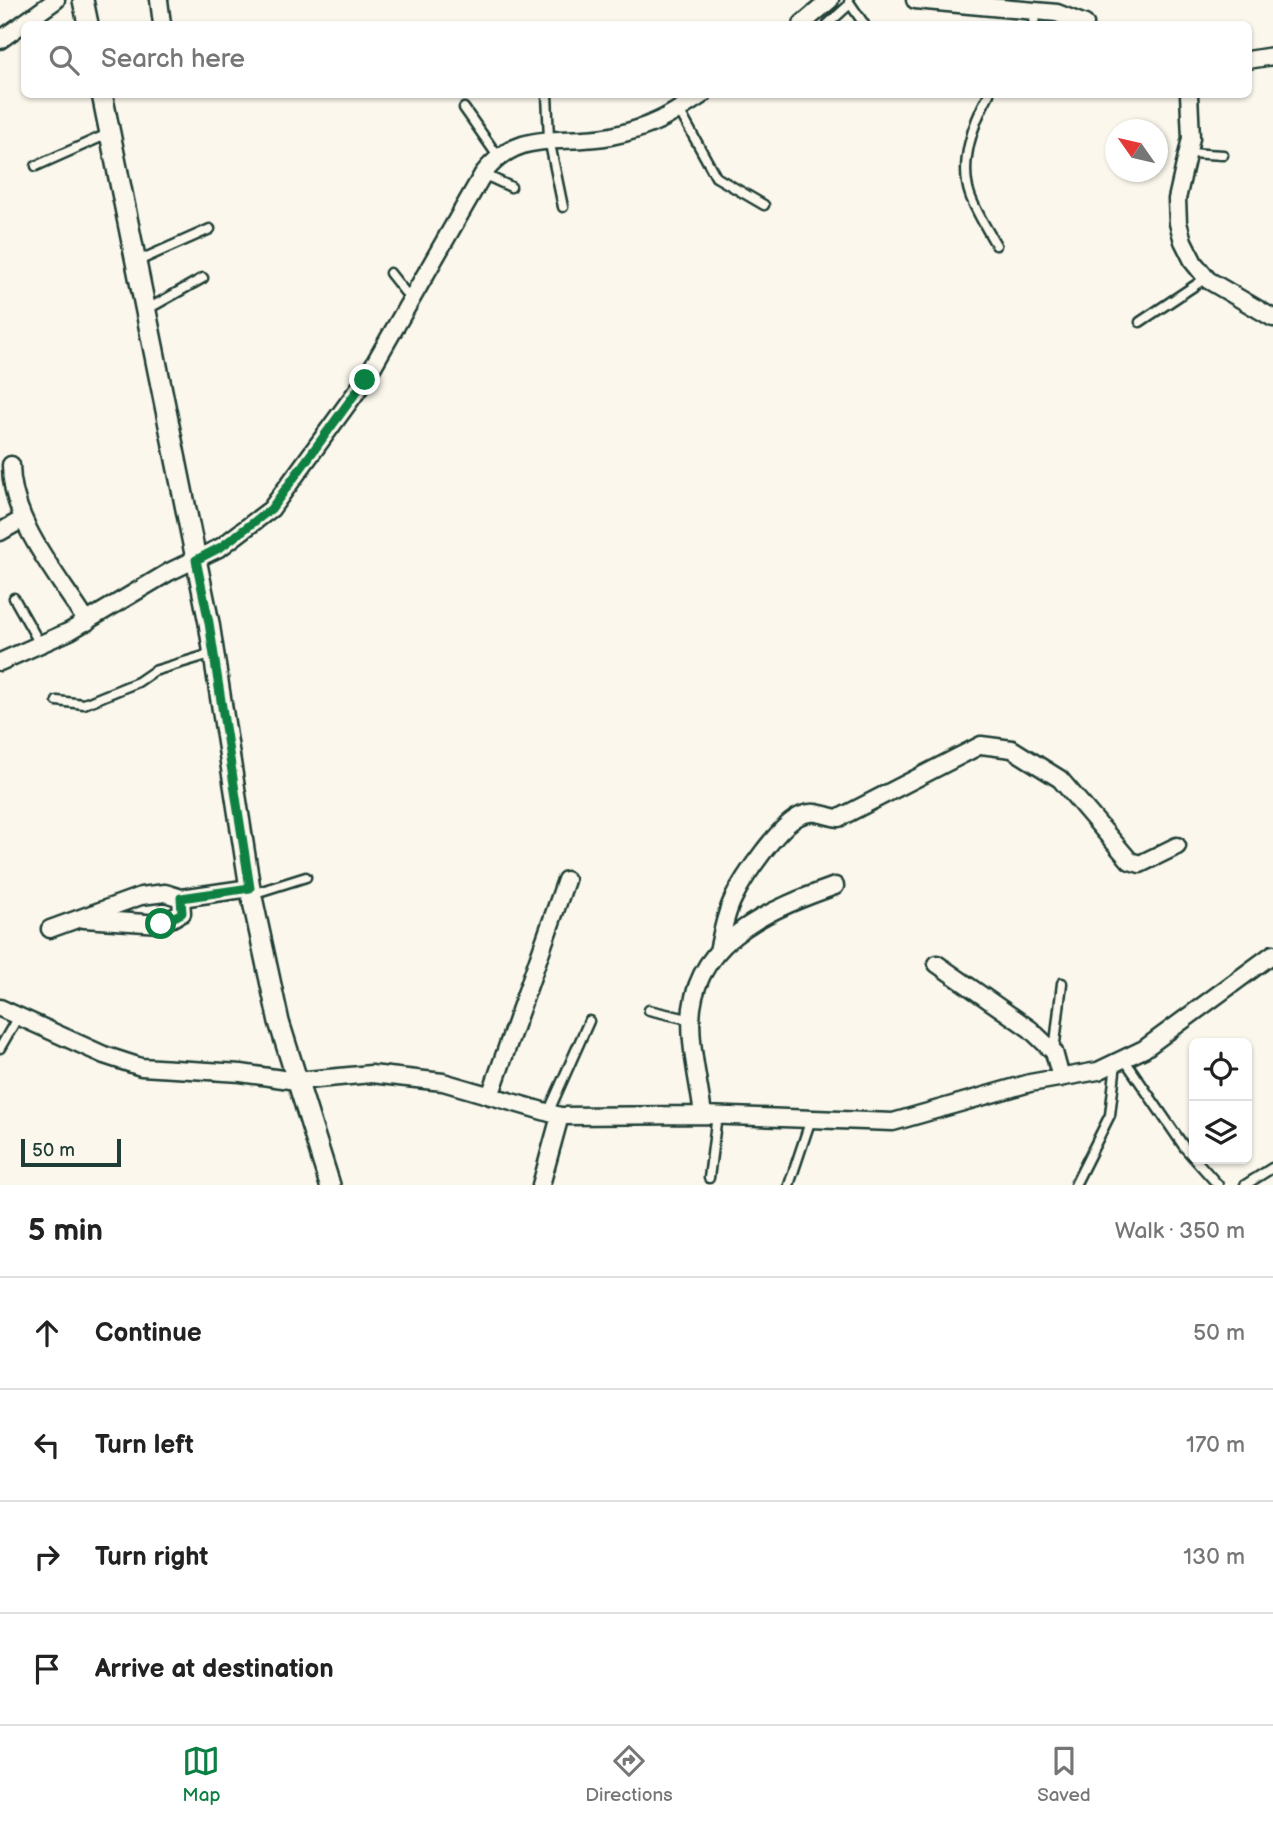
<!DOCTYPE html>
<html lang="en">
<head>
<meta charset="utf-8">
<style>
	body { margin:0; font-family:"Balsamiq Sans",sans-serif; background:#f2f2f2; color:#222 }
	.controls { position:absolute; right:21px; bottom:21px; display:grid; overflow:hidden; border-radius:10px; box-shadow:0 2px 5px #0004 }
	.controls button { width:63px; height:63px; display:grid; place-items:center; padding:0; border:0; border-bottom:2px solid #e0e0e0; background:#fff; color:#222; font:35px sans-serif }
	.compass { position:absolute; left:1105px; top:119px; width:63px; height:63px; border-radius:50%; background:#fff; box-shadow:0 2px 5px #0004; rotate:304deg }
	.scale { position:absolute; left:21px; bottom:18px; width:100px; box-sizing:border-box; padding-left:7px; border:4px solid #1f3d34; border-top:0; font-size:19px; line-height:24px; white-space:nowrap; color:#1f3d34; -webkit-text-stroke:5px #fbf7ec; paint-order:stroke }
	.stop { position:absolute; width:21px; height:21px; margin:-16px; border:5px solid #0b8043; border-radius:50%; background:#fff }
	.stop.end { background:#0b8043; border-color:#fff; box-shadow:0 2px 7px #0008 }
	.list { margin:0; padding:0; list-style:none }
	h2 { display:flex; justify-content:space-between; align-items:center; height:91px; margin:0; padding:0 28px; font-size:30px }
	h2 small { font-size:23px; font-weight:400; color:#767676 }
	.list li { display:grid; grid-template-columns:46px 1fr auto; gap:21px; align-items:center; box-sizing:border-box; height:112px; padding:0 28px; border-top:2px solid #e0e0e0 }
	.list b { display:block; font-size:26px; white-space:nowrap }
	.list em { font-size:23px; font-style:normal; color:#767676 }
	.icon { flex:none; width:38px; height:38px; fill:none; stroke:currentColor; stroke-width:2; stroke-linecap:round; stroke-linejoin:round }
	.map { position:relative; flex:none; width:1273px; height:1185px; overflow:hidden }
	.search { position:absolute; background:#fff; box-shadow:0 2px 5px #0004; left:21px; right:21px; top:21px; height:77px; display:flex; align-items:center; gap:18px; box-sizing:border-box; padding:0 24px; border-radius:10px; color:#767676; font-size:26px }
	.sheet { height:539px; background:#fff }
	nav { display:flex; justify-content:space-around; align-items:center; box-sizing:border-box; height:98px; border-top:2px solid #e0e0e0; background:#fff; font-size:19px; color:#767676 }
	nav a { display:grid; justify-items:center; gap:4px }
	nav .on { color:#0b8043 }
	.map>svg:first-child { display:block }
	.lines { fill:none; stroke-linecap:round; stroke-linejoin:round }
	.service-casing { stroke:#1f3d34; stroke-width:13 }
	.minor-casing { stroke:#1f3d34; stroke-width:21 }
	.tertiary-casing { stroke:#1f3d34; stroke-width:24 }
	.service { stroke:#fbf7ec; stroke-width:8 }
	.minor { stroke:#fbf7ec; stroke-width:16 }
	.tertiary { stroke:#fbf7ec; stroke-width:19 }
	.route { stroke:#0b8043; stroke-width:9 }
</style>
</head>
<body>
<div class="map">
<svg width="1273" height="1185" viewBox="0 0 1273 1185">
	<rect width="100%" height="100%" fill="#fbf7ec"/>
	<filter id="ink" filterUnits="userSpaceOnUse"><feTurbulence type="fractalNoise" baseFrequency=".0143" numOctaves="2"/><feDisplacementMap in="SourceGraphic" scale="14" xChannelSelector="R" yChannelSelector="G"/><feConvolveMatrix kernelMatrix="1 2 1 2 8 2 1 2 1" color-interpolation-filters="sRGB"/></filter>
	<g filter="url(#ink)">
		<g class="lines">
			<g class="service-casing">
				<path id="service" d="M 849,2 L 864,24
					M 828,24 L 850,4
					M 1033,24 L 1038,11
					M 547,94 L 549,139 L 563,207
					M 989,94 C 973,123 959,163 970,195 C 976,212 987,229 996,245
					M 464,108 L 497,155
					M 679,110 L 716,177 L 764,205
					M 1189,153 L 1223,155
					M 36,166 L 110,133
					M 483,174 L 511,187
					M 138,261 L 210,229
					M 390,273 L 412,301
					M 146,310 L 203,278
					M 1140,322 L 1206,278
					M 14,598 L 40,644
					M 57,701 L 84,704 L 138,682 L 154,671 L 214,653
					M 252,894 L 306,877
					M 649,1010 L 692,1020
					M 0,1048 L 19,1015
					M 1054,1052 L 1062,983
					M 1124,1059 L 1185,1148 L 1218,1185
					M 548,1113 L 589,1021
					M 709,1178 L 717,1115
					M 789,1185 L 811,1119
					M 1075,1185 L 1110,1115 L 1116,1063
					M 1245,1185 L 1272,1168"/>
			</g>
			<g class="minor-casing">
				<path id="minor" d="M 159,0 L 162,24
					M 915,0 L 1057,13 L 1085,24
					M 802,24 L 830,0
					M 0,40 L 56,0
					M 1248,60 L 1273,56
					M 1189,94 L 1191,138 L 1177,199 L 1178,223 L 1183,241 L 1194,263 L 1208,280 L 1273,318
					M 11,465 C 11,522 57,574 87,622
					M 0,532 L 23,519
					M 0,662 L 70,631 L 169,572 L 221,547 L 271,509 L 365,380 L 483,174 C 519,127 561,146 611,136 C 650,128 670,116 703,94
					M 84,919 L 161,924 L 182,913 L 181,898
					M 50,929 L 141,896 L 165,893 L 181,898 L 250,888
					M 718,951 C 722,934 725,915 733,899 C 743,878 780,823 802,815 C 816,809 826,817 839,818 L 981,745 L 1012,749 L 1060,779 L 1130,861 L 1140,864 L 1177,846
					M 937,964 L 1030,1029 L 1054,1052 L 1061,1078
					M 0,1008 L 104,1055 L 141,1067 L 241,1073 L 296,1081 L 371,1074 L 443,1082 L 560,1116 L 703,1115 L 893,1122 L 1030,1083 L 1098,1071 L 1144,1049 L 1273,954
					M 490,1096 L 566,880
					M 703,1115 C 699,1081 688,1042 692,1008 C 701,936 776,907 835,886
					M 541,1185 L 560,1116"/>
			</g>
			<g class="tertiary-casing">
				<path id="tertiary" d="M 83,0 L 88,24
					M 102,94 L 209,623 L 250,888 L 279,1022 L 330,1185"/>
			</g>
			<use href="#service" class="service"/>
			<use href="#minor" class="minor"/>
			<use href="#tertiary" class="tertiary"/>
		</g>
	</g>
	<g class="lines" filter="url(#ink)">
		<path class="route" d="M 161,924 L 182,913 L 181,898 L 250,888 L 209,623 L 196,560 L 221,547 L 271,509 L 365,380"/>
	</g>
</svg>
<div class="controls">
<button><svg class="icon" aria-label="locate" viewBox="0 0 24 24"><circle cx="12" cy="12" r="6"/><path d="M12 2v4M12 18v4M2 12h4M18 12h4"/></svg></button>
<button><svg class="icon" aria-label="layers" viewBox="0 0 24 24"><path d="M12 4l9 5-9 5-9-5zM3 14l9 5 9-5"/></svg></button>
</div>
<svg class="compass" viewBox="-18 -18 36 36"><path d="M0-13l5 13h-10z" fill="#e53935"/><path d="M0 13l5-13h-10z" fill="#767676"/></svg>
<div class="scale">50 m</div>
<div class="stop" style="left:161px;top:924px"></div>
<div class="stop end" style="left:365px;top:380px"></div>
<div class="search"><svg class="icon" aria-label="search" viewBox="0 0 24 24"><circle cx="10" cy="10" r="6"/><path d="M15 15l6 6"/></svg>Search here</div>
</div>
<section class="sheet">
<h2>5 min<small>Walk · 350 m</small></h2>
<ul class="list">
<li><svg class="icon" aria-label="ahead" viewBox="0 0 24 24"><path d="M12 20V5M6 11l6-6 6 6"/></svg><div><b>Continue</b></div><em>50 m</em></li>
<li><svg class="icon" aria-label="left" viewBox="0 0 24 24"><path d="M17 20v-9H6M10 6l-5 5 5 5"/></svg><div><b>Turn left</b></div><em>170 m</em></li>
<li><svg class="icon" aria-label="right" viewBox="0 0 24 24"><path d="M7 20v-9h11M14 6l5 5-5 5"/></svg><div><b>Turn right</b></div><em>130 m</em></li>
<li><svg class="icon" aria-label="arrive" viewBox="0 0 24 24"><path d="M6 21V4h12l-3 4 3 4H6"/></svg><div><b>Arrive at destination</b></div></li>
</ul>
</section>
<nav>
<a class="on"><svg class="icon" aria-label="map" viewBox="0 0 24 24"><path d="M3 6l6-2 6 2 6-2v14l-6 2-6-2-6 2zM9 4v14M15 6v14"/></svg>Map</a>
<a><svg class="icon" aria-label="directions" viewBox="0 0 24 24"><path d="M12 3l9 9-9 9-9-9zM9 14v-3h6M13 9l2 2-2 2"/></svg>Directions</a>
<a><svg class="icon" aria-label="saved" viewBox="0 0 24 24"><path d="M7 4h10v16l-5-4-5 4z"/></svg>Saved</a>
</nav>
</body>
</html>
